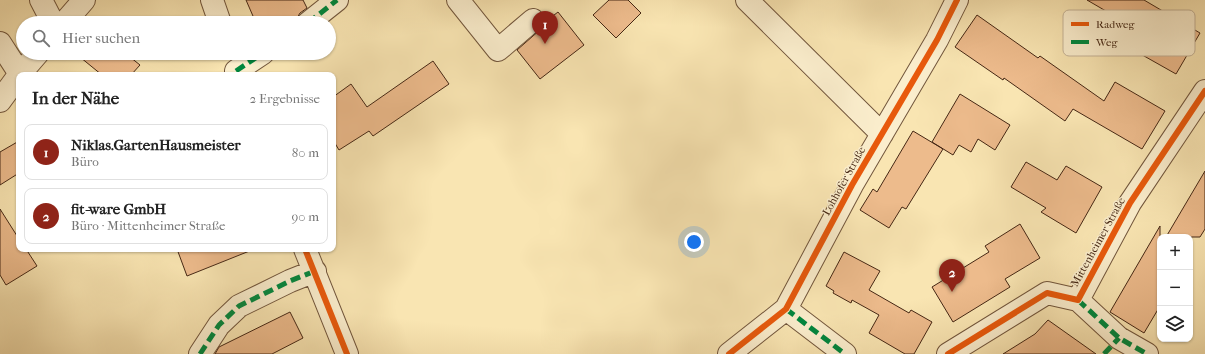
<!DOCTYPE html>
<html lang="de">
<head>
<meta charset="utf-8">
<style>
	body { margin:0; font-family:"IM FELL French Canon",serif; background:#f6f6f6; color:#222 }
	.controls { position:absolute; right:12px; bottom:12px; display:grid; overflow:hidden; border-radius:8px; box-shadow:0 1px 3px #0004 }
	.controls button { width:36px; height:36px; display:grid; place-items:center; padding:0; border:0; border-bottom:1px solid #e0e0e0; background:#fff; color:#222; font:20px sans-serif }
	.you { position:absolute; left:694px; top:242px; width:14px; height:14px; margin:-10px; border:3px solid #fff; border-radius:50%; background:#1a73e8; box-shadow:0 0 0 6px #1a73e833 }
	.badge { display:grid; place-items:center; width:26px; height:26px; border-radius:50%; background:#8f2418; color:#fff; font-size:13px; font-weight:700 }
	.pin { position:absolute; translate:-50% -33px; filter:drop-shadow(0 1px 2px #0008) }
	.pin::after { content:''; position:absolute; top:21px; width:14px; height:12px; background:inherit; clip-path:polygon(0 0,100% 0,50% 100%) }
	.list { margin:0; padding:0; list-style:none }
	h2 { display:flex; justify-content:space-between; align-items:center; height:52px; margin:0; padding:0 16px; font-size:17px }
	h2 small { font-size:13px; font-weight:400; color:#767676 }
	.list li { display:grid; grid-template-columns:26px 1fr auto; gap:12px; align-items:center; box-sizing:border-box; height:56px; margin:0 8px 8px; padding:0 8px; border:1px solid #e0e0e0; border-radius:8px }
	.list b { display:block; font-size:15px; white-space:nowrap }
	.list p { margin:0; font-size:13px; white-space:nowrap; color:#767676 }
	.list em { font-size:13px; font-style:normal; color:#767676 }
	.icon { flex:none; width:22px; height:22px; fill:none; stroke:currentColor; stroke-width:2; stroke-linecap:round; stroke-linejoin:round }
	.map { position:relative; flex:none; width:1205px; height:354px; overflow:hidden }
	.search { position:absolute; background:#fff; box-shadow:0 1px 3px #0004; left:16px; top:16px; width:320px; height:44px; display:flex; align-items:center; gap:10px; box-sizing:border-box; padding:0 14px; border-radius:22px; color:#767676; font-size:15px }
	.panel { position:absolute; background:#fff; box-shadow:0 1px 3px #0004; left:16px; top:72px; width:320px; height:180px; border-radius:8px }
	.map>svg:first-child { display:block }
	.building { fill:#edbb8c; stroke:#452714 }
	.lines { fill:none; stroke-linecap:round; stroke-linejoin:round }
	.minor-casing { stroke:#72563c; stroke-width:24 }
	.minor { stroke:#fbeecd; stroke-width:22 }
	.quiet { stroke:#00873e; stroke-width:5; stroke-dasharray:10 5; stroke-linecap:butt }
	.cycleway-casing { stroke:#fbeecd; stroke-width:8 }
	.cycleway { stroke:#e8590c; stroke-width:6 }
	.labels { text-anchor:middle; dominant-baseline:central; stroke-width:3; stroke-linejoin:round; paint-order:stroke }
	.street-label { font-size:11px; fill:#452714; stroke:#fbeecd }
	.key { fill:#fbeecd; stroke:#c4b296; stroke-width:1 }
	.key-label { font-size:11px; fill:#452714 }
</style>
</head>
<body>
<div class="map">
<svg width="1205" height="354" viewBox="0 0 1205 354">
	<rect width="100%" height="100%" fill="#f9e5b2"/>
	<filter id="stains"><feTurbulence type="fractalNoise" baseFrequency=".005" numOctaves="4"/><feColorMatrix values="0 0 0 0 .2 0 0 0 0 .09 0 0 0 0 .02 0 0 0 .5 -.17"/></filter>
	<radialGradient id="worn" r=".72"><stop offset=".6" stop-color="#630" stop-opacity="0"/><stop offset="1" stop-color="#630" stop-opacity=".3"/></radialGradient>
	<path class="building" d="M 246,0 L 303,0 L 307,8 L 300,13 L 297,18 L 296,22 L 294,23 L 256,23 Z
		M 609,0 L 628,0 L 641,13 L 616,38 L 593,15 Z
		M 1087,0 L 1144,0 L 1200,33 L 1176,74 L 1137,52 L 1147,35 Z
		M 558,12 L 584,45 L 540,79 L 517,50 L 541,29 L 545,22 Z
		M 977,15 L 1038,58 L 1040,56 L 1104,101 L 1115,82 L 1165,111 L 1142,149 L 1073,109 L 1065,121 L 1004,78 L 1003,80 L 955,47 Z
		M 75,53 L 125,53 L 140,65 L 131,75 L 102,75 Z
		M 433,61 L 449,84 L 373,136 L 369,131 L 339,150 L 333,140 L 333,97 L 351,84 L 367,107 Z
		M 960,94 L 1010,125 L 995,150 L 978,139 L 971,152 L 959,145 L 953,155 L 932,142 Z
		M 913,131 L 943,149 L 906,209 L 902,207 L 889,228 L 860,210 L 873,189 L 877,192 Z
		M 19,141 L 19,173 L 0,185 L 0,152 Z
		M 1026,162 L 1057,180 L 1066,166 L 1102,187 L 1076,233 L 1041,212 L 1046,208 L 1011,187 Z
		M 1205,171 L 1205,229 L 1200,237 L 1166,237 Z
		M 0,209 L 19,239 L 19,249 L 26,249 L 37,266 L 6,285 L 0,275 Z
		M 1020,224 L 1040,258 L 1005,279 L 1010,287 L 953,322 L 932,287 L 989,252 L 985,246 Z
		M 1160,226 L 1160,306 L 1144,333 L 1110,312 Z
		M 177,249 L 252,249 L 252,250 L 187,276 Z
		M 844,252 L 880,271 L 869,290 L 909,313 L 911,310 L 932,322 L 914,354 L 905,354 L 869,333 L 879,315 L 852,300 L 851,303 L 833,293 L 834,291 L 826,286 Z
		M 290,312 L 303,338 L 272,354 L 215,354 L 219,347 Z
		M 1048,320 L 1096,354 L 1003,354 L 1035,334 Z"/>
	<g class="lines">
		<g class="minor-casing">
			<path id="minor" d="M 41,0 L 53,23
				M 212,0 L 220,23
				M 458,0 L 498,50 L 533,20
				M 747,0 L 882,134
				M 64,23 L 84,0
				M 308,23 L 337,0
				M 0,43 L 20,74
				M 236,71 L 263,53
				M 19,75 L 38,53
				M 0,101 L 19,75
				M 305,249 L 347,354
				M 1078,300 L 1119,338 L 1147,354
				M 786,309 L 845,354
				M 200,354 L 219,325 L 239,306 L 290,281 L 315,271
				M 729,354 L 786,309 L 852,185 L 937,40 L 957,0
				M 948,354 L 1047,293 L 1078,300 L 1130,203 L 1205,91"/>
		</g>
		<use href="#minor" class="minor"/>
		<path class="quiet" d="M 308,23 L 337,0
			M 236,71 L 263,53
			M 1078,300 L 1119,338 L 1147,354
			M 786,309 L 845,354
			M 200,354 L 219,325 L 239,306 L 290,281 L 315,271
			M 1104,354 L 1119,338"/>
		<g class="cycleway-casing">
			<path id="cycleway" d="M 305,249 L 347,354
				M 729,354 L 786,309 L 852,185 L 937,40 L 957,0
				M 948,354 L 1047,293 L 1078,300 L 1130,203 L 1205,91"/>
		</g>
		<use href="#cycleway" class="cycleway"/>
	</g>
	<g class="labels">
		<g class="street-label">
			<text transform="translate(844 181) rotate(-61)">Lohhofer Straße</text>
			<text transform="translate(1098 242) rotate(-61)">Mittenheimer Straße</text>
		</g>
	</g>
	<rect x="1063" y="10" width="132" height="46" rx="6" class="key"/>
	<rect x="1071" y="22" width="18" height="4" fill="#e8590c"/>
	<rect x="1071" y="40" width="18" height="4" fill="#00873e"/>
	<g class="key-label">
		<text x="1096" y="28">Radweg</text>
		<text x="1096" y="46">Weg</text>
	</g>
	<rect width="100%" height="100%" filter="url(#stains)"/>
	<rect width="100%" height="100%" fill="url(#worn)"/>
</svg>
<div class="controls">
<button>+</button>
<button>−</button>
<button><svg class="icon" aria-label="layers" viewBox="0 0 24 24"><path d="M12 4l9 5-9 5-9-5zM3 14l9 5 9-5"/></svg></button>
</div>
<div class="you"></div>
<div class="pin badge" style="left:545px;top:44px">1</div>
<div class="pin badge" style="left:952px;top:292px">2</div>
<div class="search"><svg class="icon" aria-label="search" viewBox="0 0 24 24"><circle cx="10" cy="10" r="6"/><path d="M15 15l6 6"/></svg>Hier suchen</div>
<section class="panel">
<h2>In der Nähe<small>2 Ergebnisse</small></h2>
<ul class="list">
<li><span class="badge">1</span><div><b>Niklas.GartenHausmeister</b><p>Büro</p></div><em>80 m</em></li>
<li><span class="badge">2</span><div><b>fit-ware GmbH</b><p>Büro · Mittenheimer Straße</p></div><em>90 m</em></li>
</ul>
</section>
</div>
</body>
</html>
